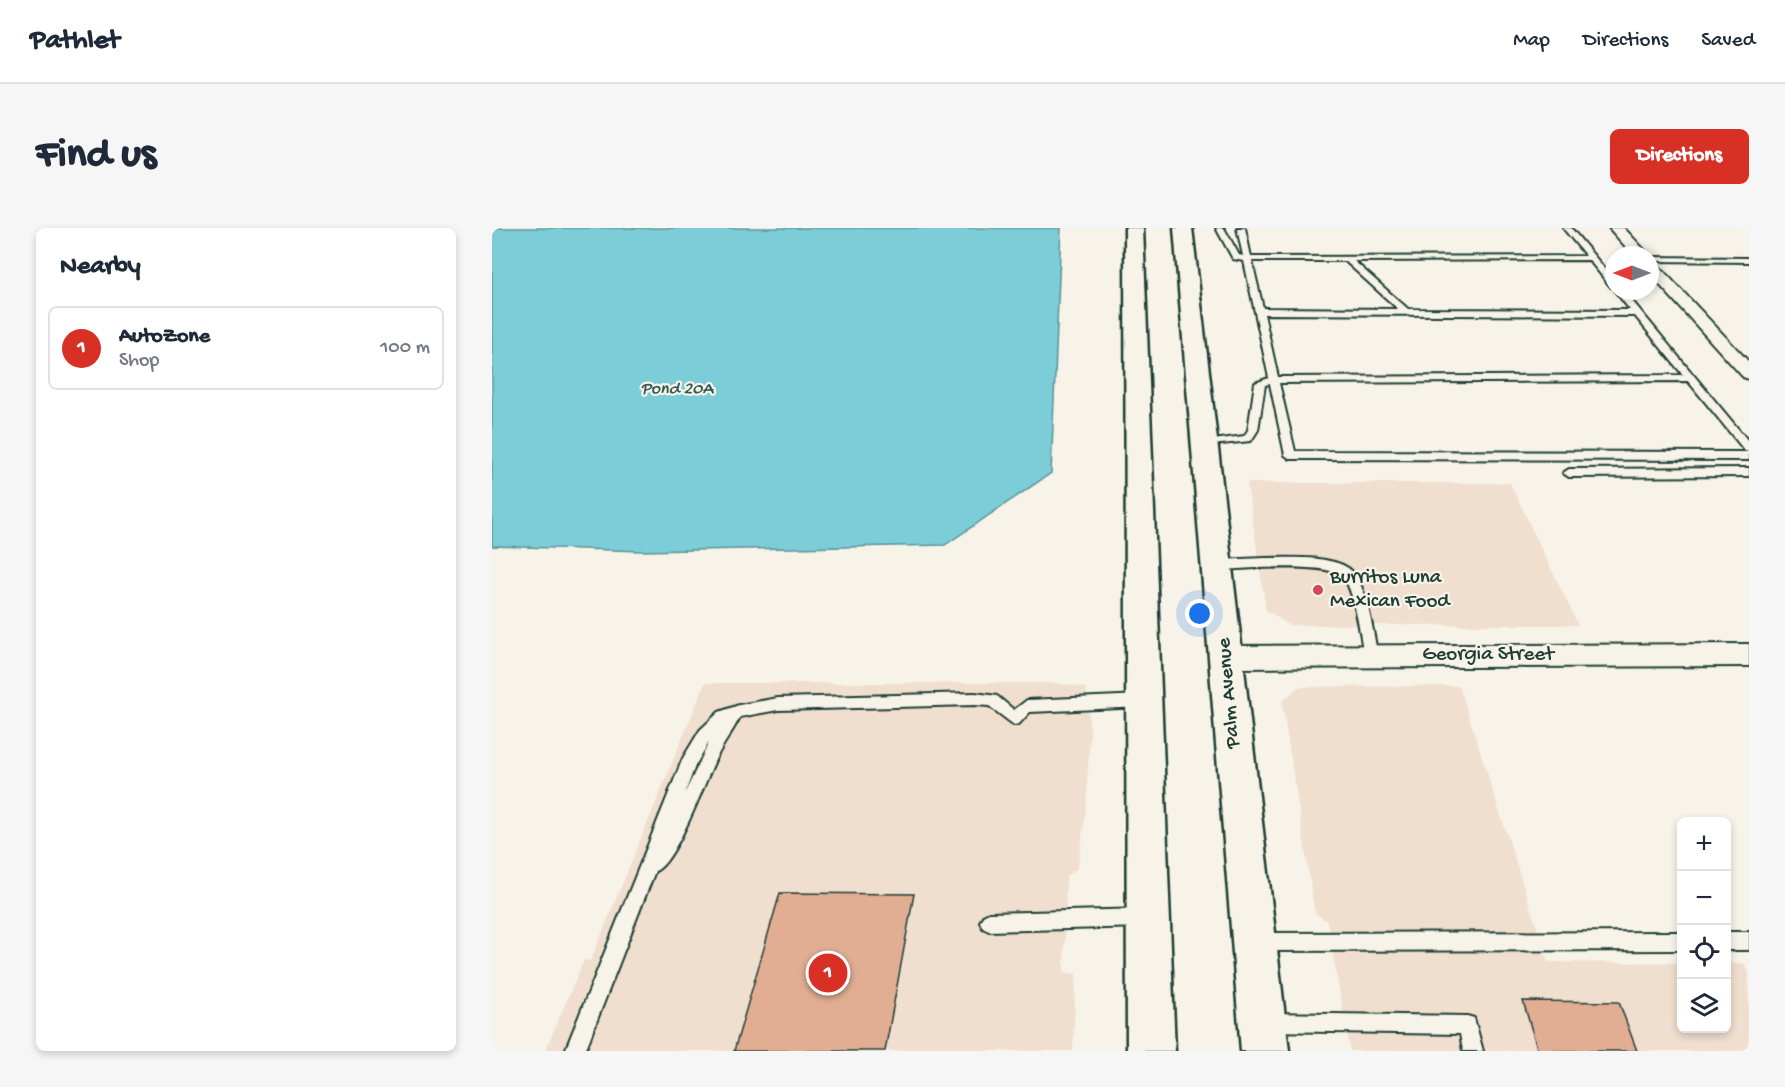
<!DOCTYPE html>
<html lang="en">
<head>
<meta charset="utf-8">
<style>
	body { margin:0; font-family:"Gochi Hand",sans-serif; background:#f6f6f7; color:#1f2937 }
	.controls { position:absolute; right:18px; bottom:18px; display:grid; overflow:hidden; border-radius:9px; box-shadow:0 3px 9px #0003 }
	.controls button { width:54px; height:54px; display:grid; place-items:center; padding:0; border:0; border-bottom:2px solid #e0e1e3; background:#fff; color:#1f2937; font:30px sans-serif }
	.compass { position:absolute; left:1113px; top:18px; width:54px; height:54px; border-radius:50%; background:#fff; box-shadow:0 3px 9px #0003; rotate:270deg }
	.you { position:absolute; left:708px; top:386px; width:21px; height:21px; margin:-15px; border:4px solid #fff; border-radius:50%; background:#1a73e8; box-shadow:0 0 0 9px #1a73e833 }
	.badge { display:grid; place-items:center; width:39px; height:39px; border-radius:50%; background:#d93025; color:#fff; font-size:20px; font-weight:700 }
	.pin { position:absolute; translate:-50% -50%; border:3px solid #fff; box-shadow:0 2px 6px #0006 }
	.list { margin:0; padding:0; list-style:none }
	h2 { display:flex; justify-content:space-between; align-items:center; height:78px; margin:0; padding:0 24px; font-size:26px }
	h2 small { font-size:20px; font-weight:400; color:#747a83 }
	.list li { display:grid; grid-template-columns:39px 1fr auto; gap:18px; align-items:center; box-sizing:border-box; height:84px; margin:0 12px 12px; padding:0 12px; border:2px solid #e0e1e3; border-radius:9px }
	.list b { display:block; font-size:22px; white-space:nowrap }
	.list p { margin:0; font-size:20px; white-space:nowrap; color:#747a83 }
	.list em { font-size:20px; font-style:normal; color:#747a83 }
	.icon { flex:none; width:33px; height:33px; fill:none; stroke:currentColor; stroke-width:2; stroke-linecap:round; stroke-linejoin:round }
	.map { position:relative; flex:none; width:1257px; height:823px; overflow:hidden; border-radius:9px }
	header { display:flex; align-items:center; gap:36px; box-sizing:border-box; height:84px; padding:0 30px; background:#fff; border-bottom:2px solid #e0e1e3 }
	header strong { font-size:28px }
	nav { display:flex; gap:33px; margin-inline-start:auto; font-size:21px }
	.intro { display:flex; align-items:center; justify-content:space-between; box-sizing:border-box; height:144px; padding:0 36px }
	h1 { margin:0; font-size:42px }
	.button { padding:15px 27px; border-radius:9px; background:#d93025; color:#fff; font-size:21px; font-weight:700 }
	main { display:flex; gap:36px; padding:0 36px }
	aside { flex:1; background:#fff; border-radius:9px; box-shadow:0 3px 9px #0003 }
	.map>svg:first-child { display:block }
	.built { fill:#f0decf }
	.water { fill:#7dcdd8; stroke:#579396; stroke-width:1.5 }
	.building { fill:#e1ae94; stroke:#1f3d34; stroke-width:1.5 }
	.lines { fill:none; stroke-linecap:round; stroke-linejoin:round }
	.service-casing { stroke:#1f3d34; stroke-width:4 }
	.minor-casing { stroke:#1f3d34; stroke-width:4 }
	.trunk-casing { stroke:#1f3d34; stroke-width:5 }
	.service { fill:#f7f3e8; fill-rule:evenodd }
	.minor { fill:#f7f3e8; fill-rule:evenodd }
	.trunk { fill:#f7f3e8; fill-rule:evenodd }
	.poi-dot { fill:#d1495b; stroke:#f7f3e8; stroke-width:2 }
	.labels { text-anchor:middle; dominant-baseline:central; stroke-width:4.5; stroke-linejoin:round; paint-order:stroke }
	.far-water-label { font-size:18px; font-style:italic; fill:#325a55; stroke:#f7f3e8 }
	.poi-label { font-size:21px; fill:#1f3d34; stroke:#f7f3e8; text-anchor:start }
	.street-label { font-size:21px; fill:#1f3d34; stroke:#f7f3e8 }
</style>
</head>
<body>
<header>
<strong>Pathlet</strong>
<nav><a>Map</a><a>Directions</a><a>Saved</a></nav>
</header>
<div class="intro"><h1>Find us</h1><a class="button">Directions</a></div>
<main>
<aside>
<h2>Nearby<small></small></h2>
<ul class="list">
<li><span class="badge">1</span><div><b>AutoZone</b><p>Shop</p></div><em>100 m</em></li>
</ul>
</aside>
<div class="map">
<svg width="1257" height="823" viewBox="0 0 1257 823">
	<rect width="100%" height="100%" fill="#f7f3e8"/>
	<filter id="ink" filterUnits="userSpaceOnUse"><feTurbulence type="fractalNoise" baseFrequency=".0167" numOctaves="2"/><feDisplacementMap in="SourceGraphic" scale="12" xChannelSelector="R" yChannelSelector="G"/><feConvolveMatrix kernelMatrix="1 2 1 2 8 2 1 2 1" color-interpolation-filters="sRGB"/></filter>
	<g filter="url(#ink)">
		<path class="built" d="M 755,255 L 1018,255 L 1086,397 L 797,397 L 774,382 Z
			M 213,455 L 564,455 L 594,460 L 598,502 L 594,580 L 586,640 L 574,648 L 572,744 L 584,746 L 581,823 L 53,823 L 92,732 L 99,732 Z
			M 967,458 L 1056,734 L 1189,735 L 1190,800 L 1234,800 L 1235,735 L 1252,735 L 1257,745 L 1257,823 L 858,823 L 835,693 L 823,685 L 790,474 L 806,459 Z"/>
		<path class="water" d="M 0,0 L 569,0 L 559,245 L 453,317 L 150,323 L 0,318 Z"/>
		<path class="building" d="M 288,665 L 422,666 L 393,823 L 242,823 Z
			M 1031,773 L 1127,774 L 1145,823 L 1046,823 Z"/>
		<g class="lines">
			<g class="service-casing">
				<path id="service" d="M 724,0 L 732,0 L 747,27 L 751,28 L 745,0 L 753,0 L 759,29 L 1094,28 L 1071,0 L 1079,0 L 1122,52 L 1122,60 L 1119,59 L 1097,32 L 862,33 L 916,81 L 1138,82 L 1123,63 L 1132,63 L 1257,214 L 1257,232 L 798,231 L 793,227 L 778,156 L 773,157 L 766,202 L 759,213 L 709,218 L 709,214 L 713,213 L 752,208 L 756,202 L 763,155 L 777,150 L 752,33 L 741,31 ZM 760,33 L 853,33 L 906,81 L 771,80 ZM 772,86 L 1143,88 L 1191,147 L 786,149 ZM 1196,153 L 1253,223 L 1257,224 L 803,223 L 787,155 Z
					M 1158,29 L 1257,30 L 1257,34 L 1158,33 Z
					M 1257,240 L 1257,248 L 1077,249 L 1071,245 L 1077,241 Z
					M 773,330 C 795,330 837,327 856,340 C 875,352 881,406 886,428 L 884,432 L 874,432 L 872,428 C 869,410 862,359 850,348 C 834,334 748,341 725,342 L 719,337 L 725,332 Z
					M 483,465 L 505,468 L 522,482 L 535,472 L 651,467 L 656,469 L 658,473 L 656,477 L 651,479 L 538,484 L 527,496 L 522,497 L 497,478 L 483,477 L 286,482 L 248,489 C 241,503 231,516 224,530 C 214,551 183,637 163,643 L 93,823 L 73,823 L 191,530 L 208,502 L 227,484 L 247,477 L 286,470 ZM 218,512 L 193,565 L 203,538 Z
					M 653,681 L 659,684 L 662,690 L 659,696 L 653,699 L 497,703 L 491,700 L 488,694 L 491,688 L 497,685 Z
					M 1190,704 L 1190,722 L 766,723 L 760,720 L 757,714 L 760,708 L 766,705 Z
					M 1234,704 L 1257,704 L 1257,722 L 1234,722 Z
					M 775,785 L 975,788 L 982,790 L 991,823 L 971,823 L 968,806 L 775,803 L 768,801 L 766,794 L 768,787 Z"/>
			</g>
			<g class="minor-casing">
				<path id="minor" d="M 1117,0 L 1132,0 L 1157,27 L 1141,27 Z
					M 1158,32 L 1163,34 L 1257,134 L 1257,151 L 1251,149 L 1158,46 Z
					M 1257,416 L 1257,438 L 735,440 L 726,437 L 722,429 L 726,421 L 735,418 Z"/>
			</g>
			<g class="trunk-casing">
				<path id="trunk" d="M 633,0 L 651,0 L 683,823 L 635,823 Z
					M 682,0 L 700,0 L 797,823 L 749,823 Z"/>
			</g>
			<use href="#service" class="service"/>
			<use href="#minor" class="minor"/>
			<use href="#trunk" class="trunk"/>
		</g>
	</g>
	<circle class="poi-dot" cx="826" cy="362" r="6"/>
	<g class="labels">
		<g class="far-water-label">
			<text x="185" y="161">Pond 20A</text>
		</g>
		<g class="poi-label">
			<text x="838" y="350">Burritos Luna<tspan x="838" dy="24">Mexican Food</tspan></text>
		</g>
		<g class="street-label">
			<text x="996" y="427">Georgia Street</text>
			<text transform="translate(738 465) rotate(-95)">Palm Avenue</text>
		</g>
	</g>
</svg>
<div class="controls">
<button>+</button>
<button>−</button>
<button><svg class="icon" aria-label="locate" viewBox="0 0 24 24"><circle cx="12" cy="12" r="6"/><path d="M12 2v4M12 18v4M2 12h4M18 12h4"/></svg></button>
<button><svg class="icon" aria-label="layers" viewBox="0 0 24 24"><path d="M12 4l9 5-9 5-9-5zM3 14l9 5 9-5"/></svg></button>
</div>
<svg class="compass" viewBox="-18 -18 36 36"><path d="M0-13l5 13h-10z" fill="#e53935"/><path d="M0 13l5-13h-10z" fill="#747a83"/></svg>
<div class="you"></div>
<div class="pin badge" style="left:336px;top:745px">1</div>
</div>
</main>
</body>
</html>
